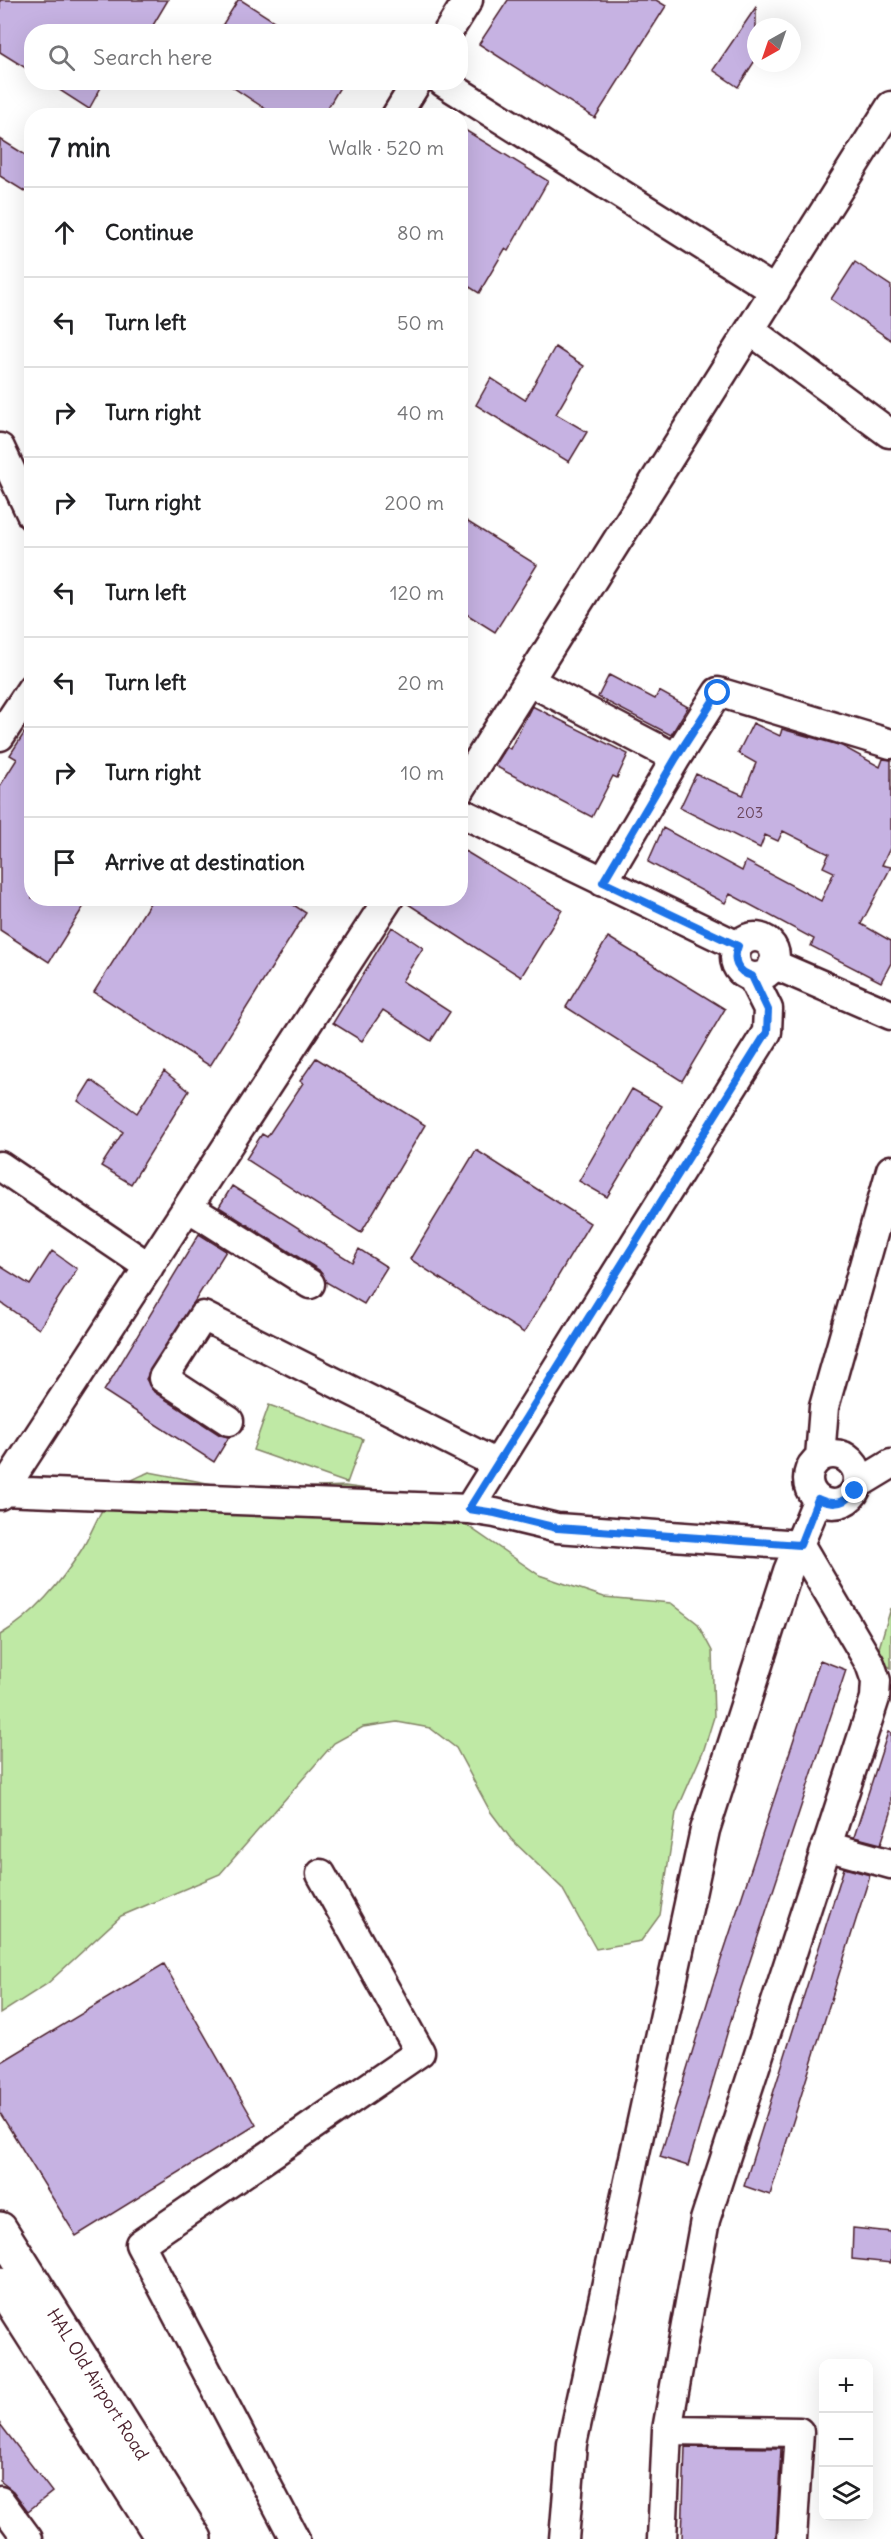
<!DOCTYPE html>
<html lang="en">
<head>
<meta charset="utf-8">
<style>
	body { margin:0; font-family:Delius,sans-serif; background:#f6f6f6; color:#202124 }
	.controls { position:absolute; right:18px; bottom:18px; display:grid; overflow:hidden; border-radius:12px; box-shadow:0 6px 24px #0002 }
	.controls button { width:54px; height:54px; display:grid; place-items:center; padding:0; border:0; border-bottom:2px solid #e0e0e0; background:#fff; color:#202124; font:30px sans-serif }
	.compass { position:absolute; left:747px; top:18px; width:54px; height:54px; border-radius:50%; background:#fff; box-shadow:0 6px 24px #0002; rotate:220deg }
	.stop { position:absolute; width:18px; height:18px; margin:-14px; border:4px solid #1a73e8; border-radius:50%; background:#fff }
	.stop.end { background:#1a73e8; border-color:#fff; box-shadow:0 2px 6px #0008 }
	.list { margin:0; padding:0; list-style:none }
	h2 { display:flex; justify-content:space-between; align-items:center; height:78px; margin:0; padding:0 24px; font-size:26px }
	h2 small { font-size:20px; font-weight:400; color:#757577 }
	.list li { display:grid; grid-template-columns:39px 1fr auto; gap:18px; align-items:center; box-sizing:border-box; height:90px; padding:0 24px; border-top:2px solid #e0e0e0 }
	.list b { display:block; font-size:22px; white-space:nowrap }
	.list em { font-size:20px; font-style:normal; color:#757577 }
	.icon { flex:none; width:33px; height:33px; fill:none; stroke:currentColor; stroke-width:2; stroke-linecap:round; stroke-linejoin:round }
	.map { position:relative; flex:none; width:891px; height:2539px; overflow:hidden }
	.search { position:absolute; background:#fff; box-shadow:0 6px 24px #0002; left:24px; top:24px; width:444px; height:66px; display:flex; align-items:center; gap:15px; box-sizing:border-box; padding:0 21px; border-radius:24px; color:#757577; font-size:22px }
	.panel { position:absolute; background:#fff; box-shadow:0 6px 24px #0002; left:24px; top:108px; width:444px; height:798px; border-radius:24px }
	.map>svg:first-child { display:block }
	.green { fill:#bfe9a5; stroke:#848468; stroke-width:1.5 }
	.building { fill:#c6b2e2; stroke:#4a1f2b; stroke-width:1.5 }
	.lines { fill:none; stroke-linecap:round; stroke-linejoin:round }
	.minor-casing { stroke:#4a1f2b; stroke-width:33 }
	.major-casing { stroke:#4a1f2b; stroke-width:38 }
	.minor { stroke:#fff; stroke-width:28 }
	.major { stroke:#fff; stroke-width:33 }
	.route { stroke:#1a73e8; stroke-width:8 }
	.labels { text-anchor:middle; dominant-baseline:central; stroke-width:6; stroke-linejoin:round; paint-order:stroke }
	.number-label { font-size:15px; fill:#694459 }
	.street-label { font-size:18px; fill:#4a1f2b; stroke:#fff }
</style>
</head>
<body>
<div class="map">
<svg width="891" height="2539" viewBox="0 0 891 2539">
	<rect width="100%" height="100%" fill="#fff"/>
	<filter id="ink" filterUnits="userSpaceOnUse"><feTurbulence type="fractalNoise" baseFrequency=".0167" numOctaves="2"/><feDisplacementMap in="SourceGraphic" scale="12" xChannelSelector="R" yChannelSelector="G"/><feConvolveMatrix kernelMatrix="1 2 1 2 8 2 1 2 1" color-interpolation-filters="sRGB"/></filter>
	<g filter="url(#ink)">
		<path class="green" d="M 269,1405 L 363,1439 L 347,1483 L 253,1450 Z
			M 149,1472 L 244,1490 L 345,1486 L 382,1491 L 459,1520 L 539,1575 L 604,1597 L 671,1603 L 697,1623 L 712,1651 L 714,1717 L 704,1749 L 676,1813 L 660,1915 L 641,1941 L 596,1949 L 562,1888 L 511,1839 L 490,1811 L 456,1748 L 430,1728 L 397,1722 L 363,1727 L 334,1743 L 220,1874 L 121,1916 L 47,1984 L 0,2014 L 0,1635 C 35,1614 60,1584 82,1549 C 94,1529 100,1507 117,1490 C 124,1482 139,1477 149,1472 Z
			M 891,1608 L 891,1668 L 876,1658 Z"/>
		<path class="building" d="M 0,0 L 168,0 L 149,32 L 32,32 L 32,72 L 0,52 Z
			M 238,0 L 241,0 L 291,32 L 234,32 L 223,24 Z
			M 508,0 L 656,0 L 666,6 L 595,118 L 479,44 Z
			M 756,7 L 756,59 L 738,87 L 713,70 Z
			M 47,82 L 104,82 L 89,109 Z
			M 225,82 L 343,82 L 323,116 L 276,116 Z
			M 460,127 L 548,181 L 508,251 L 505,249 L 479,293 L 460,281 Z
			M 0,139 L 32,159 L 32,196 L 0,176 Z
			M 855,262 L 891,286 L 891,340 L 831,299 Z
			M 555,347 L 584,366 L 556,414 L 587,432 L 569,462 L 476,405 L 491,378 L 525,400 Z
			M 460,517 L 537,565 L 495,632 L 460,610 Z
			M 609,675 L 655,699 L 659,691 L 688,707 L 671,735 L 598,697 Z
			M 532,706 L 628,754 L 617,778 L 613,776 L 592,817 L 495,766 L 507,747 L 510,749 Z
			M 32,721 L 32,898 L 89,898 L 49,962 L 0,930 L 0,786 L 17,759 L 10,755 Z
			M 753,723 L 780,736 L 782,729 L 842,746 L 880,767 L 883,759 L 891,760 L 891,846 L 882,865 L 891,867 L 861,924 L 891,941 L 891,963 L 881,982 L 811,946 L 814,939 L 730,894 L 725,903 L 648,862 L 663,828 L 742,871 L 746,861 L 821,901 L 834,872 L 823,867 L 829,854 L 783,831 L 778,841 L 765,835 L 760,848 L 680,808 L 696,774 L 743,795 L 756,763 L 738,753 Z
			M 460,848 L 562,910 L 521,977 L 405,902 L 405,898 L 460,898 Z
			M 153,898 L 283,898 L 306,913 L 210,1066 L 94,992 Z
			M 392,927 L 423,948 L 402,981 L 450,1012 L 431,1041 L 383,1010 L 362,1041 L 333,1023 Z
			M 608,937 L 725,1009 L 682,1081 L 566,1007 Z
			M 316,1058 L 425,1125 L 361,1233 L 246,1159 L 262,1134 L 267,1137 L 303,1083 L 300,1081 Z
			M 164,1071 L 189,1091 L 131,1184 L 101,1166 L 123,1132 L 78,1101 L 91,1080 L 137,1113 Z
			M 632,1089 L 662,1106 L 607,1197 L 579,1181 Z
			M 476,1150 L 590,1223 L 524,1333 L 410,1259 Z
			M 232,1186 L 352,1262 L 359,1249 L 387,1267 L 364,1304 L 326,1282 L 319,1270 L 219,1207 Z
			M 199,1234 L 226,1251 L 146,1379 L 154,1392 L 220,1435 L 229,1437 L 214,1462 L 104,1391 Z
			M 52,1251 L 77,1269 L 39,1329 L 0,1302 L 0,1266 L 30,1285 Z
			M 820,1660 L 846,1670 L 736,2003 L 688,2166 L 660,2157 L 713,1984 Z
			M 888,1732 L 891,1733 L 891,1813 L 881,1844 L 854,1837 Z
			M 844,1868 L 870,1875 L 770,2195 L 744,2186 Z
			M 164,1964 L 256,2125 L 76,2236 L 0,2113 L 0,2063 Z
			M 853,2228 L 891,2232 L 891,2263 L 852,2259 Z
			M 0,2424 L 52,2492 L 28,2511 L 13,2491 L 0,2481 Z
			M 685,2447 L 781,2448 L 776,2539 L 682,2539 Z"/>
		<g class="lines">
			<g class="minor-casing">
				<path id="minor" d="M 448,32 L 468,0
					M 443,82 L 775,291
					M 396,116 L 417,82
					M 750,330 L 889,433
					M 0,448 L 32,516
					M 529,681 L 676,758
					M 0,736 L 32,688
					M 460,790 L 891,106
					M 460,812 L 738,946
					M 603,882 L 676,758 L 718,692 L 891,744
					M735 957a20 20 0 1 1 40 0a20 20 0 1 1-40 0Z
					M 773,964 L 891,1015
					M 0,1166 L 149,1267
					M 188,1207 L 310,1284
					M 229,1421 L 163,1378 L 203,1316 L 497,1464
					M808 1479a25 25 0 1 1 50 0a25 25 0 1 1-50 0Z
					M 820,1457 L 824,1407 L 891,1170
					M 858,1484 L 891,1464
					M 0,1491 L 469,1509
					M 0,1495 L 389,898
					M 826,1846 L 891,1864
					M 667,2430 L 799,2432 L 792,2539
					M 0,2501 L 28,2539
					M 295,2539 L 140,2244 L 420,2052 L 321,1874
					M 564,2539 L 572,2444 L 705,1830 L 788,1571 L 818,1499
					M 662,2539 L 667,2430 L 705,2220 L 875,1698 L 876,1681 L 870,1664 L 800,1545 L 557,1528 L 495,1513 L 469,1509 L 767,1032 L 768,1009 L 752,977"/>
			</g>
			<g class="major-casing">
				<path id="major" d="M 0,2229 L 195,2539
					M 0,2284 L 163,2539"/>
			</g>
			<use href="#minor" class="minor"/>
			<use href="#major" class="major"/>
		</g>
	</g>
	<g class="lines" filter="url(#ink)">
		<path class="route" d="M 718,693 L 676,758 L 603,882 L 738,946 C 732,960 737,972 752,976 L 768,1010 L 767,1032 L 469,1509 L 495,1513 L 557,1528 L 800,1545 L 818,1499 C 833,1506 845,1504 855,1491"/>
	</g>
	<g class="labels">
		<g class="number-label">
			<text x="750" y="812">203</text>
		</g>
		<g class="street-label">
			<text transform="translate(98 2384) rotate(58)">HAL Old Airport Road</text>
		</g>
	</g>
</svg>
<div class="controls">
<button>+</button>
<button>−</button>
<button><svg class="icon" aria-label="layers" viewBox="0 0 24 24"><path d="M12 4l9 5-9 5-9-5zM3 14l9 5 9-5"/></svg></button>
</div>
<svg class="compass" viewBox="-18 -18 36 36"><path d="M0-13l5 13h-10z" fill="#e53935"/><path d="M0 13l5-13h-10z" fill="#757577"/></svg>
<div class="stop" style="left:718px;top:693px"></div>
<div class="stop end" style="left:855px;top:1491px"></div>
<div class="search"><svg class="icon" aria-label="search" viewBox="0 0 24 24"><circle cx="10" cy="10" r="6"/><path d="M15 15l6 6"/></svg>Search here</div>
<section class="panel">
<h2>7 min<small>Walk · 520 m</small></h2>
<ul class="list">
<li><svg class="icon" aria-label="ahead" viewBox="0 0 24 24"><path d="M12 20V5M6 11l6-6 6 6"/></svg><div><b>Continue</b></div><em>80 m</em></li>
<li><svg class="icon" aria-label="left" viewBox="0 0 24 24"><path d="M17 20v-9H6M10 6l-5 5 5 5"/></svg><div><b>Turn left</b></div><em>50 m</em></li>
<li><svg class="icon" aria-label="right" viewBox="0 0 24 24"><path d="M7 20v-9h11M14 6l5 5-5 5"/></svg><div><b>Turn right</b></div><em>40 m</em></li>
<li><svg class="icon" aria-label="right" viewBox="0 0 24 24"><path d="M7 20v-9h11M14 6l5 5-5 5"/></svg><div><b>Turn right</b></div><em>200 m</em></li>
<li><svg class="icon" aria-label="left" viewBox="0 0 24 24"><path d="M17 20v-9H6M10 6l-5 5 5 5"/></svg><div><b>Turn left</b></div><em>120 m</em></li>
<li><svg class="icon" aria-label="left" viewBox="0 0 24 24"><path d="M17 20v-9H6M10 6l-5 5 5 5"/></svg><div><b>Turn left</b></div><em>20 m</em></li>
<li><svg class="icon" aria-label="right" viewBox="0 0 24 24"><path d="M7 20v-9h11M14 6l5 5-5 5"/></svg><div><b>Turn right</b></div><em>10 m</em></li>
<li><svg class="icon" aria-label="arrive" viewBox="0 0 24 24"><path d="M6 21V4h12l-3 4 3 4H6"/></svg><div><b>Arrive at destination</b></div></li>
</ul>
</section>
</div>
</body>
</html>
